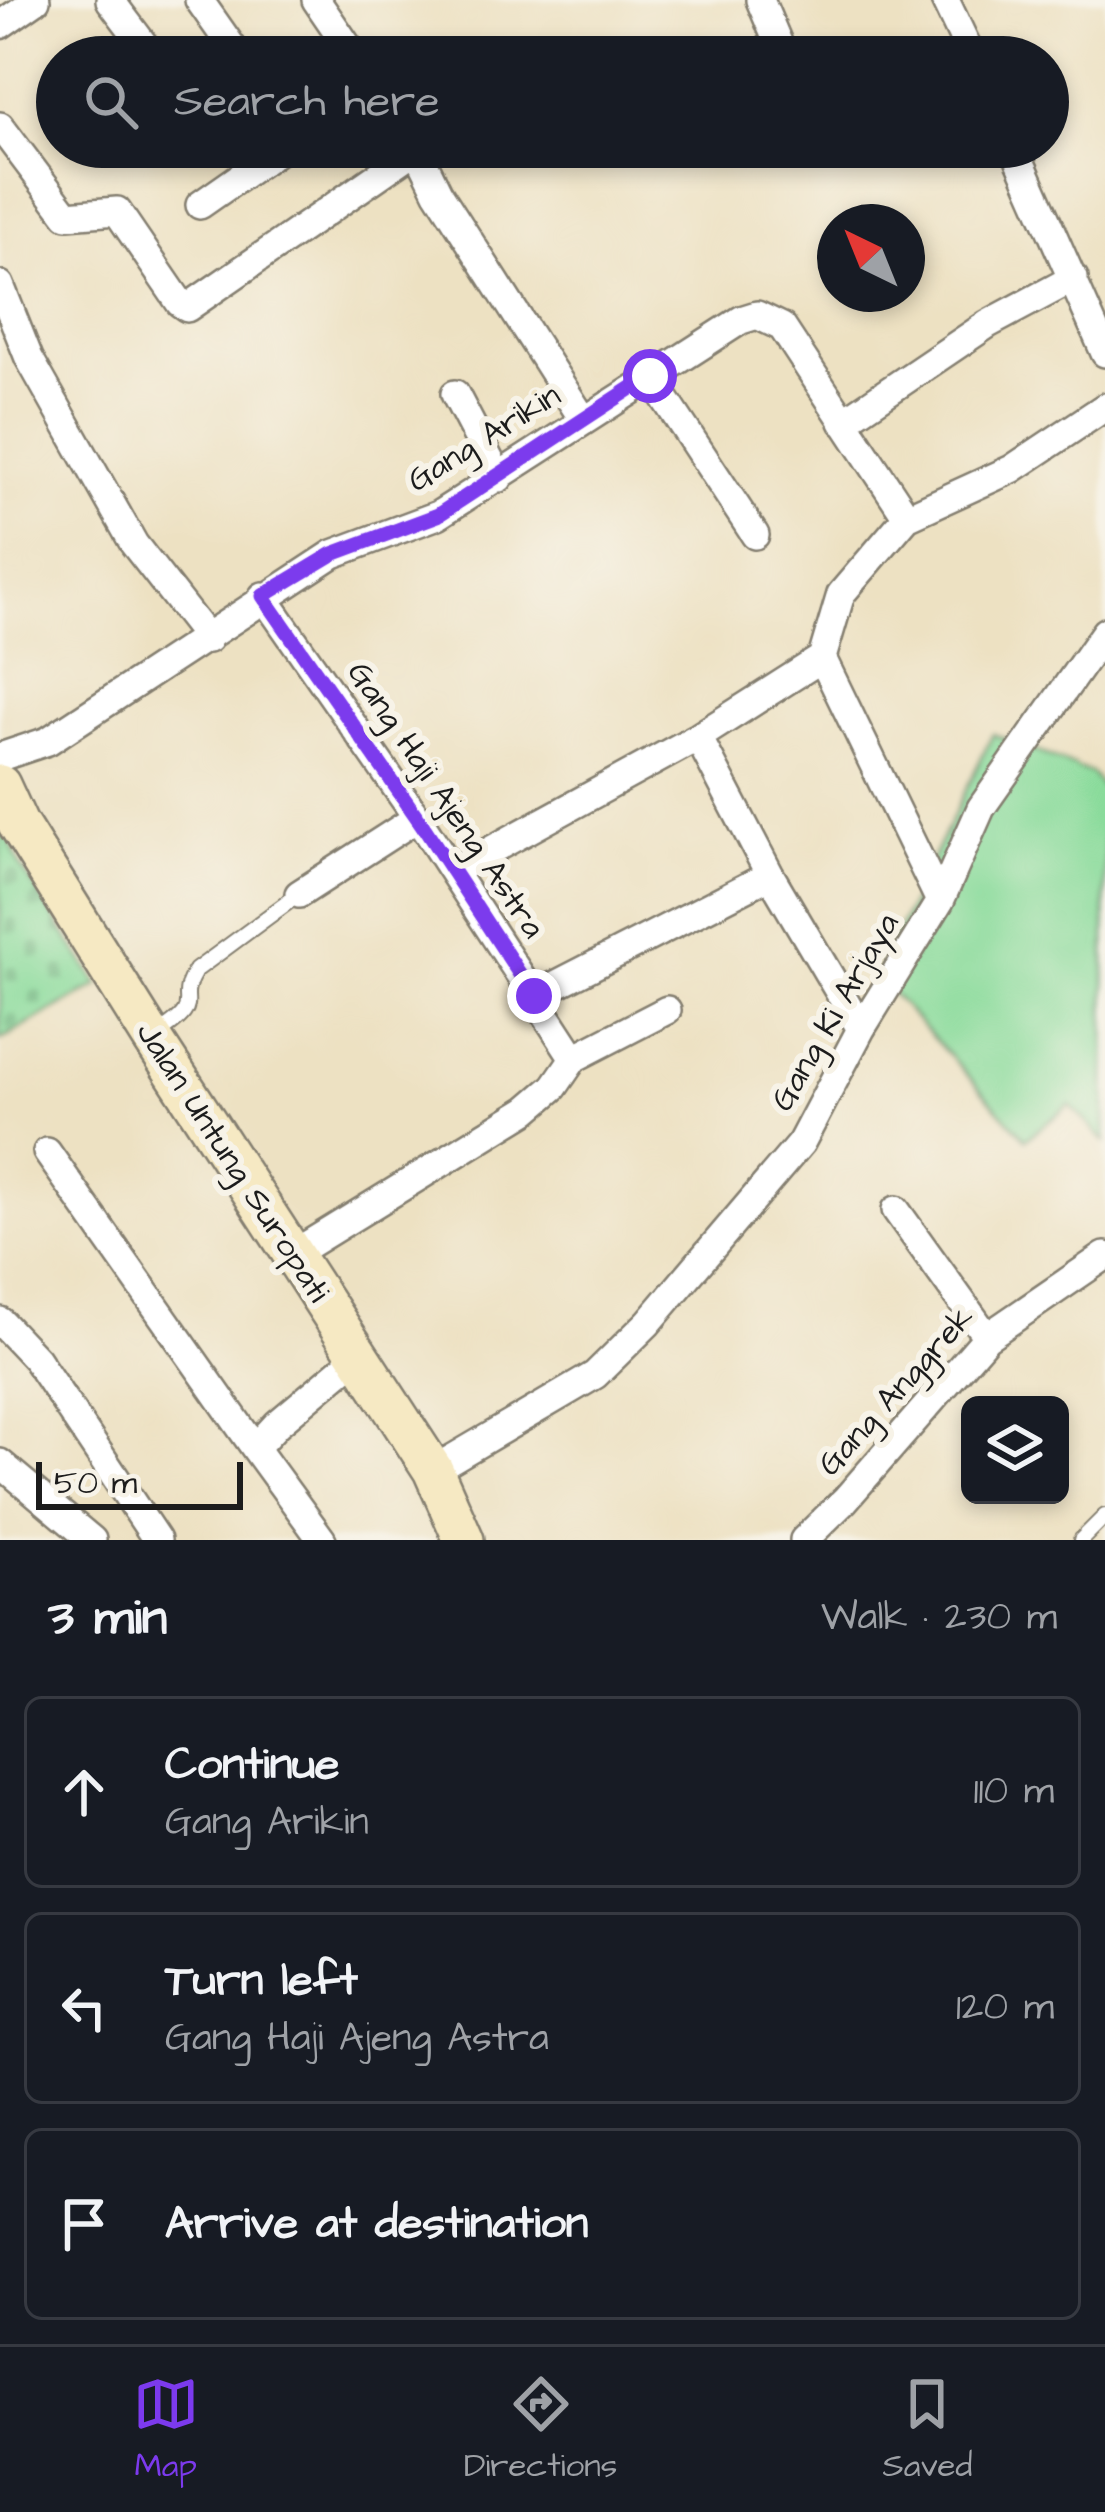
<!DOCTYPE html>
<html lang="en">
<head>
<meta charset="utf-8">
<style>
	body { margin:0; font-family:"Architects Daughter",sans-serif; background:#242831; color:#f1f3f6 }
	.controls { position:absolute; right:36px; bottom:36px; display:grid; overflow:hidden; border-radius:18px; box-shadow:0 6px 18px #0003 }
	.controls button { width:108px; height:108px; display:grid; place-items:center; padding:0; border:0; border-bottom:3px solid #363941; background:#171b24; color:#f1f3f6; font:60px sans-serif }
	.compass { position:absolute; left:817px; top:204px; width:108px; height:108px; border-radius:50%; background:#171b24; box-shadow:0 6px 18px #0003; rotate:317deg }
	.scale { position:absolute; left:36px; bottom:30px; width:207px; box-sizing:border-box; padding-left:12px; border:6px solid #1c1c1c; border-top:0; font-size:33px; line-height:42px; white-space:nowrap; color:#1c1c1c; -webkit-text-stroke:9px #f7f3e8; paint-order:stroke }
	.stop { position:absolute; width:36px; height:36px; margin:-27px; border:9px solid #7c3aed; border-radius:50%; background:#fff }
	.stop.end { background:#7c3aed; border-color:#fff; box-shadow:0 3px 12px #0008 }
	.list { margin:0; padding:0; list-style:none }
	h2 { display:flex; justify-content:space-between; align-items:center; height:156px; margin:0; padding:0 48px; font-size:51px }
	h2 small { font-size:39px; font-weight:400; color:#9ea1a6 }
	.list li { display:grid; grid-template-columns:78px 1fr auto; gap:36px; align-items:center; box-sizing:border-box; height:192px; margin:0 24px 24px; padding:0 24px; border:3px solid #363941; border-radius:18px }
	.list b { display:block; font-size:45px; white-space:nowrap }
	.list p { margin:0; font-size:39px; white-space:nowrap; color:#9ea1a6 }
	.list em { font-size:39px; font-style:normal; color:#9ea1a6 }
	.icon { flex:none; width:66px; height:66px; fill:none; stroke:currentColor; stroke-width:2; stroke-linecap:round; stroke-linejoin:round }
	.map { position:relative; flex:none; width:1105px; height:1540px; overflow:hidden }
	.search { position:absolute; background:#171b24; box-shadow:0 6px 18px #0003; left:36px; right:36px; top:36px; height:132px; display:flex; align-items:center; gap:30px; box-sizing:border-box; padding:0 42px; border-radius:66px; color:#9ea1a6; font-size:45px }
	.sheet { height:804px; background:#171b24 }
	nav { display:flex; justify-content:space-around; align-items:center; box-sizing:border-box; height:168px; border-top:3px solid #363941; background:#171b24; font-size:33px; color:#9ea1a6 }
	nav a { display:grid; justify-items:center; gap:6px }
	nav .on { color:#7c3aed }
	.map>svg:first-child { display:block }
	.green { fill:#8adb9b; stroke:#537c5c; stroke-width:3 }
	.cemetery { fill:url(#cemetery-stones); stroke:#537c5c; stroke-width:3 }
	.lines { fill:none; stroke-linecap:round; stroke-linejoin:round }
	.lane-casing { stroke:#847e6f; stroke-width:18 }
	.street-casing { stroke:#847e6f; stroke-width:32 }
	.secondary-casing { stroke:#847e6f; stroke-width:44 }
	.lane { stroke:#fff; stroke-width:14 }
	.street { stroke:#fff; stroke-width:27 }
	.secondary { stroke:#f6e9c3; stroke-width:39 }
	.route { stroke:#7c3aed; stroke-width:15 }
	.labels { text-anchor:middle; dominant-baseline:central; stroke-width:12; stroke-linejoin:round; paint-order:stroke }
	.street-label { font-size:33px; fill:#1c1c1c; stroke:#f7f3e8 }
</style>
</head>
<body>
<div class="map">
<svg width="1105" height="1540" viewBox="0 0 1105 1540">
	<defs>
		<pattern id="cemetery-stones" width="16" height="16" patternUnits="userSpaceOnUse" patternTransform="scale(3)"><rect width="16" height="16" fill="#8adb9b"/><path d="M2 7V4a2 2 0 0 1 4 0v3zM10 15v-3a2 2 0 0 1 4 0v3z" fill="#76bb85"/></pattern>
	</defs>
	<rect width="100%" height="100%" fill="#f7f3e8"/>
	<filter id="ink" filterUnits="userSpaceOnUse"><feTurbulence type="fractalNoise" baseFrequency=".00833" numOctaves="2"/><feDisplacementMap in="SourceGraphic" scale="24" xChannelSelector="R" yChannelSelector="G"/><feConvolveMatrix kernelMatrix="1 2 1 2 8 2 1 2 1" color-interpolation-filters="sRGB"/></filter>
	<filter id="wash" filterUnits="userSpaceOnUse"><feTurbulence type="fractalNoise" baseFrequency=".004" numOctaves="4" result="noise"/><feDisplacementMap in="SourceGraphic" scale="48" xChannelSelector="R" yChannelSelector="G"/><feGaussianBlur stdDeviation="2.7" result="paint"/><feColorMatrix in="noise" values="0 0 0 0 0 0 0 0 0 0 0 0 0 0 0 0 0 1.4 0 .05"/><feComposite in="paint" operator="in"/></filter>
	<g filter="url(#wash)">
		<rect width="100%" height="100%" fill="#ede1c2"/>
		<path class="green" d="M 993,734 L 1091,773 L 1105,791 L 1105,1142 L 1070,1105 L 1026,1139 L 876,976 Z"/>
		<path class="cemetery" d="M 0,820 L 21,867 L 99,985 L 0,1040 Z"/>
	</g>
	<g filter="url(#ink)">
		<g class="lines">
			<g class="lane-casing">
				<path id="lane" d="M 156,1035 C 210,1000 172,1006 196,970 L 299,894
					M 1081,1540 L 1105,1516"/>
			</g>
			<g class="street-casing">
				<path id="street" d="M 110,0 L 153,57
					M 199,0 L 239,57
					M 316,0 L 355,57
					M 760,0 L 779,45
					M 945,0 L 972,57
					M 0,25 L 36,0
					M 0,126 L 67,215 L 117,211 L 180,303 L 187,308 L 417,149
					M 416,147 L 438,192 L 583,419
					M 1014,147 L 1105,353
					M 200,205 L 283,147
					M 0,285 L 29,358 L 134,544 L 208,639
					M 650,376 L 755,535
					M 455,394 L 499,478
					M 843,422 L 988,324 L 1074,278
					M 263,596 L 421,823 L 574,1058 L 554,1087 L 527,1110 L 293,1254
					M 822,658 L 841,594 L 907,517 L 1012,469 L 1105,407
					M 698,737 L 770,875 L 861,1029
					M 0,757 L 48,741 L 333,554 L 438,515 L 741,320 L 757,315 L 782,327 L 907,517
					M 299,894 L 417,818
					M 940,901 L 981,808 L 1105,632
					M 534,996 L 770,875
					M 574,1058 L 667,1010
					M 47,1152 L 255,1448 L 277,1424 L 357,1357
					M 896,1210 L 987,1337
					M 0,1321 L 36,1359 L 157,1540
					M 255,1448 L 322,1540
					M 0,1463 L 92,1540
					M 433,1470 L 595,1375 L 648,1323 L 801,1143 L 861,1029 L 940,901 L 822,658 L 698,737 L 453,871
					M 804,1540 L 845,1500 L 987,1337 L 1105,1256"/>
			</g>
			<g class="secondary-casing">
				<path id="secondary" d="M 0,785 L 18,824 L 152,1038 L 433,1470 L 464,1540"/>
			</g>
			<use href="#lane" class="lane"/>
			<use href="#street" class="street"/>
			<use href="#secondary" class="secondary"/>
		</g>
	</g>
	<g class="lines" filter="url(#ink)">
		<path class="route" d="M 534,996 L 421,823 L 263,596 L 333,554 L 438,515 L 650,376"/>
	</g>
	<g class="labels">
		<g class="street-label">
			<text transform="translate(484 438) rotate(-32)">Gang Arikin</text>
			<text transform="translate(446 800) rotate(56)">Gang Haji Ajeng Astra</text>
			<text transform="translate(835 1012) rotate(-60)">Gang Ki Arjaya</text>
			<text transform="translate(233 1162) rotate(57)">Jalan Untung Suropati</text>
			<text transform="translate(896 1391) rotate(-48)">Gang Anggrek</text>
		</g>
	</g>
</svg>
<div class="controls">
<button><svg class="icon" aria-label="layers" viewBox="0 0 24 24"><path d="M12 4l9 5-9 5-9-5zM3 14l9 5 9-5"/></svg></button>
</div>
<svg class="compass" viewBox="-18 -18 36 36"><path d="M0-13l5 13h-10z" fill="#e53935"/><path d="M0 13l5-13h-10z" fill="#9ea1a6"/></svg>
<div class="scale">50 m</div>
<div class="stop" style="left:650px;top:376px"></div>
<div class="stop end" style="left:534px;top:996px"></div>
<div class="search"><svg class="icon" aria-label="search" viewBox="0 0 24 24"><circle cx="10" cy="10" r="6"/><path d="M15 15l6 6"/></svg>Search here</div>
</div>
<section class="sheet">
<h2>3 min<small>Walk · 230 m</small></h2>
<ul class="list">
<li><svg class="icon" aria-label="ahead" viewBox="0 0 24 24"><path d="M12 20V5M6 11l6-6 6 6"/></svg><div><b>Continue</b><p>Gang Arikin</p></div><em>110 m</em></li>
<li><svg class="icon" aria-label="left" viewBox="0 0 24 24"><path d="M17 20v-9H6M10 6l-5 5 5 5"/></svg><div><b>Turn left</b><p>Gang Haji Ajeng Astra</p></div><em>120 m</em></li>
<li><svg class="icon" aria-label="arrive" viewBox="0 0 24 24"><path d="M6 21V4h12l-3 4 3 4H6"/></svg><div><b>Arrive at destination</b></div></li>
</ul>
</section>
<nav>
<a class="on"><svg class="icon" aria-label="map" viewBox="0 0 24 24"><path d="M3 6l6-2 6 2 6-2v14l-6 2-6-2-6 2zM9 4v14M15 6v14"/></svg>Map</a>
<a><svg class="icon" aria-label="directions" viewBox="0 0 24 24"><path d="M12 3l9 9-9 9-9-9zM9 14v-3h6M13 9l2 2-2 2"/></svg>Directions</a>
<a><svg class="icon" aria-label="saved" viewBox="0 0 24 24"><path d="M7 4h10v16l-5-4-5 4z"/></svg>Saved</a>
</nav>
</body>
</html>
